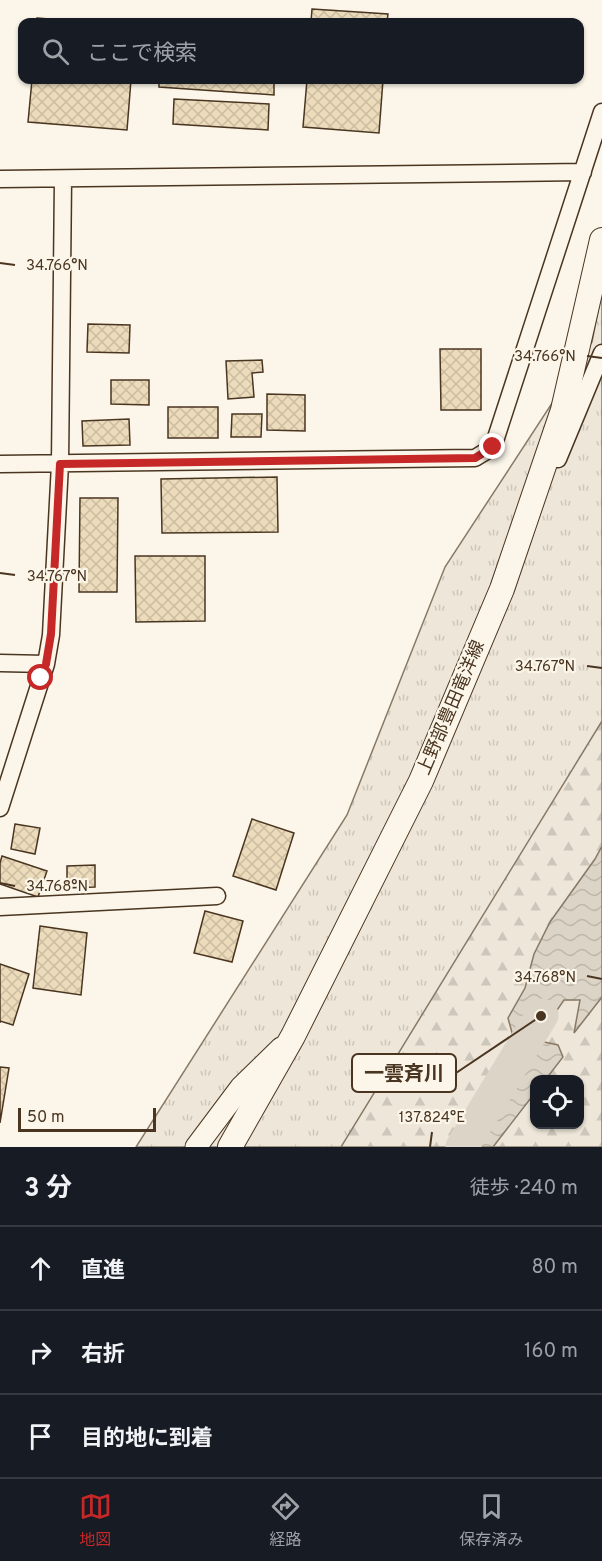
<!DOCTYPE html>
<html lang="ja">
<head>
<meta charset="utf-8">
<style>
	body { margin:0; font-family:Overpass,"Noto Sans JP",sans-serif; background:#20242c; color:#f1f3f6 }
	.controls { position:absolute; right:18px; bottom:18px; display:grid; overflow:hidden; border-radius:12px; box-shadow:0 2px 4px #0004 }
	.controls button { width:54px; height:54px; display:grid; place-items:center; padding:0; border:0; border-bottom:2px solid #363941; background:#171b24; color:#f1f3f6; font:30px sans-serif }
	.scale { position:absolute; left:18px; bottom:15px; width:138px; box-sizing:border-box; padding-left:6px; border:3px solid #4a3520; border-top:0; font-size:16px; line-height:21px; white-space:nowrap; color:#4a3520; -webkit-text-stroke:4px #fbf6e9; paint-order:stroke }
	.stop { position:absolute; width:18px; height:18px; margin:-14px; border:4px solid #c62828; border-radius:50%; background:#fff }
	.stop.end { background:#c62828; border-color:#fff; box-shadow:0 2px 6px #0008 }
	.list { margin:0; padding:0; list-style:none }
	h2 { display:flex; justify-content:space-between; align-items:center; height:78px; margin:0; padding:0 24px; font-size:26px }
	h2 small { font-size:20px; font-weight:400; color:#9ea1a6 }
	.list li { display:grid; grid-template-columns:39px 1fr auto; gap:18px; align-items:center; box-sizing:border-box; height:84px; padding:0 24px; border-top:2px solid #363941 }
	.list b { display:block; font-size:22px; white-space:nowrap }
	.list em { font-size:20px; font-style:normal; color:#9ea1a6 }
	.icon { flex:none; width:33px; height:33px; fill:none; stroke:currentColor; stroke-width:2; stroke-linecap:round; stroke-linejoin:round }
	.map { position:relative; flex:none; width:602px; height:1147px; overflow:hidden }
	.search { position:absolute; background:#171b24; box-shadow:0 2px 4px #0004; left:18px; right:18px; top:18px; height:66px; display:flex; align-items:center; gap:15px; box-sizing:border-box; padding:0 21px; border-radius:12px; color:#9ea1a6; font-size:22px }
	.sheet { height:330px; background:#171b24 }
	nav { display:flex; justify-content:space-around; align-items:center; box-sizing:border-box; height:84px; border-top:2px solid #363941; background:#171b24; font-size:16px; color:#9ea1a6 }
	nav a { display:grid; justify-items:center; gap:3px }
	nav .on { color:#c62828 }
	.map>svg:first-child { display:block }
	.grass { fill:url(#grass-tufts); stroke:#887966; stroke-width:1.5; fill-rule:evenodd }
	.forest { fill:url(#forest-firs); stroke:#887966; stroke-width:1.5; fill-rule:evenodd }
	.water { fill:url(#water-waves); stroke:#887966; stroke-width:1.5 }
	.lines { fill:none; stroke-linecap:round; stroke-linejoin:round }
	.river { stroke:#dcd4c6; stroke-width:33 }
	.building { fill:url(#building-cross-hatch); stroke:#4a3520; stroke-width:1.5 }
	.minor-casing { stroke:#4a3520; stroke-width:19 }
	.tertiary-casing { stroke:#4a3520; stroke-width:23 }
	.secondary-casing { stroke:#4a3520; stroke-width:26 }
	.minor { stroke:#fbf6e9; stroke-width:16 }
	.tertiary { stroke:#fbf6e9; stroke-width:21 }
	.secondary { stroke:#fbf6e9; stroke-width:24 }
	.route { stroke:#c62828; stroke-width:8 }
	.ticks { fill:none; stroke:#4a3520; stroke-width:2 }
	.labels { text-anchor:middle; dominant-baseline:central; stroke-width:4.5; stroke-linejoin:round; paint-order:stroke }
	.street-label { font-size:18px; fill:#4a3520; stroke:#fbf6e9 }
	.ticks-label { font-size:15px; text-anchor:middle; fill:#4a3520; stroke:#fbf6e9; stroke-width:4.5; stroke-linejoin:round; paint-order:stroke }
	.leader { fill:none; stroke:#4a3520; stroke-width:2 }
	.callout-dot { fill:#4a3520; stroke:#fbf6e9; stroke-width:2 }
	.callout { fill:#fbf6e9; stroke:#4a3520; stroke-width:2 }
	.callout-label { font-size:20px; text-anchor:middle; font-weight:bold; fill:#4a3520 }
</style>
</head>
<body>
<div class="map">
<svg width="602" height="1147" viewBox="0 0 602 1147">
	<defs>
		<pattern id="grass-tufts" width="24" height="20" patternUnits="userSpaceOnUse" patternTransform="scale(1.5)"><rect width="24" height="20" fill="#ede6d9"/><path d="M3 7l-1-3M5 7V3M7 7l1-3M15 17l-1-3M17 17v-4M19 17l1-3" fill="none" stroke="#cdc6ba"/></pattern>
		<pattern id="forest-firs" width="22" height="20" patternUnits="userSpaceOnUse" patternTransform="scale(1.5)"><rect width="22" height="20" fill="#ede6d9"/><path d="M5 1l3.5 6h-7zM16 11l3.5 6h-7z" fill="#cdc6ba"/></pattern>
		<pattern id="water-waves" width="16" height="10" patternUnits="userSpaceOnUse" patternTransform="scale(1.5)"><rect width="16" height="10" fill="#dcd4c6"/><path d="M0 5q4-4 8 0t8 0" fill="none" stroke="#beb7aa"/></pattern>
		<pattern id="building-cross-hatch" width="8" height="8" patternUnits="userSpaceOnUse" patternTransform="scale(1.5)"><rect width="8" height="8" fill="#ecdcbc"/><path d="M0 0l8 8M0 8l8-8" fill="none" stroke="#ccbda1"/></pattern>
	</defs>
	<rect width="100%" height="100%" fill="#fbf6e9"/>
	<path class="grass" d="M 602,290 L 602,1147 L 136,1147 L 347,815 L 445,567 L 592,342 ZM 534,1080 L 580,1080 L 580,1124 L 534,1124 Z"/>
	<path class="forest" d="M 602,721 L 602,1147 L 341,1147 ZM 534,1080 L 580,1080 L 580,1124 L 534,1124 Z"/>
	<path class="water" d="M 602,846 L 602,997 L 574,1033 L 580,1000 L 564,1000 L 546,1026 L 544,1042 L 558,1045 L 563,1057 L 546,1079 L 534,1080 L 534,1094 L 493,1147 L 449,1147 L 524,1067 L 514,1040 L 508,1018 L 525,988 L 534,954 L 550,922 L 595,859 Z"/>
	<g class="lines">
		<path class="river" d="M 462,1147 L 542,1015"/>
	</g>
	<path class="building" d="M 312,9 L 388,14 L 387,22 L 311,22 Z
		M 37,18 L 87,22 L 37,22 Z
		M 32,80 L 131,80 L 127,130 L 28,122 Z
		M 159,80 L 274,80 L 274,95 L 159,87 Z
		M 307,80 L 383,80 L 379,133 L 303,127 Z
		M 174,99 L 269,104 L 268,130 L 173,124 Z
		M 88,324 L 130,325 L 129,353 L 87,352 Z
		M 440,349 L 481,349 L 481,410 L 441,410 Z
		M 262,360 L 263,372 L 252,373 L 254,397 L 228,399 L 226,361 Z
		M 111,380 L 149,380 L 149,405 L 111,404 Z
		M 267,394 L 305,395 L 305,431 L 267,430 Z
		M 168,407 L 218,407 L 218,438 L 168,438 Z
		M 232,414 L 262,414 L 261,437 L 231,437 Z
		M 129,419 L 130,445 L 83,446 L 82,421 Z
		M 277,477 L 278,532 L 162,533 L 161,479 Z
		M 80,498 L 118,498 L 117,592 L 79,592 Z
		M 135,556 L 205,556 L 205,621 L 136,622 Z
		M 252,819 L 294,833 L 276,890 L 233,876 Z
		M 15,824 L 40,828 L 35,854 L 11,849 Z
		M 2,856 L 47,871 L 38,897 L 0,884 L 0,863 Z
		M 95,865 L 95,887 L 67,888 L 67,866 Z
		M 205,911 L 243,921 L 232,962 L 194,953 Z
		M 40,926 L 87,933 L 81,995 L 33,988 Z
		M 0,964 L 29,974 L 13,1025 L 0,1021 L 0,1023 Z
		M 0,1067 L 9,1068 L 0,1123 Z"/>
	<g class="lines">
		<g class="minor-casing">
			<path id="minor" d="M 0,179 L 583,172
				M 558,459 L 602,353
				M 0,464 L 475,458 L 493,447 L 602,112
				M 0,663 L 46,664
				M 0,808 L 46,664 L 51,635 L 60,464 L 63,179
				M 0,907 L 217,896"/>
		</g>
		<g class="tertiary-casing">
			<path id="tertiary" d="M 196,1147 L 241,1087 L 281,1048"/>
		</g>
		<g class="secondary-casing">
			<path id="secondary" d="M 230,1147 L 293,1036 L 421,781 L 502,589 L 563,410 L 602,240"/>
		</g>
		<use href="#minor" class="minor"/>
		<use href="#tertiary" class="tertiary"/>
		<use href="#secondary" class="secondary"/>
	</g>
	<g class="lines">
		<path class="route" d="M 41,678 L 46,664 L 51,634 L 60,464 L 475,458 L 493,447"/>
	</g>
	<path class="ticks" d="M 0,263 L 15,265M 587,356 L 602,358M 0,573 L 15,575M 587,666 L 602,668M 0,883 L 15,886M 587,976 L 602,979M 430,1147 L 432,1132"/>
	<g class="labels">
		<g class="street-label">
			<text transform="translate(452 708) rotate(-67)">上野部豊田竜洋線</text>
		</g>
	</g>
	<g class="ticks-label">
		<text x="57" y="270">34.766°N</text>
		<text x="545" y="361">34.766°N</text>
		<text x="57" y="581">34.767°N</text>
		<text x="545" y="671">34.767°N</text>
		<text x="57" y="891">34.768°N</text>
		<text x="545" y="982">34.768°N</text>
		<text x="432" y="1122">137.824°E</text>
	</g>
	<path class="leader" d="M541 1016L456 1073"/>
	<circle class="callout-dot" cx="541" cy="1016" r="6"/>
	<rect class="callout" x="352" y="1054" width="104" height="38" rx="6"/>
	<g class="callout-label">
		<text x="404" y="1080">一雲斉川</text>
	</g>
</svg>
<div class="controls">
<button><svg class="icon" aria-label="locate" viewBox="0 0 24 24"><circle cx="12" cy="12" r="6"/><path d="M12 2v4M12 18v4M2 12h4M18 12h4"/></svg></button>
</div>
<div class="scale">50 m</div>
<div class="stop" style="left:41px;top:678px"></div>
<div class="stop end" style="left:493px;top:447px"></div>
<div class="search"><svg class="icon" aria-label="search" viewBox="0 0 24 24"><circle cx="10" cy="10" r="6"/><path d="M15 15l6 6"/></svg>ここで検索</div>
</div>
<section class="sheet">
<h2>3 分<small>徒歩 · 240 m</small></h2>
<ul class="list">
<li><svg class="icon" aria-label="ahead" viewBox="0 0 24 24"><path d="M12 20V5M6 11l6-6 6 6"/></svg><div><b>直進</b></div><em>80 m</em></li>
<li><svg class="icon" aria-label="right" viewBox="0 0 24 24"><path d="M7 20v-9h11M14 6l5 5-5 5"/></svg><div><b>右折</b></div><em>160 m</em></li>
<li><svg class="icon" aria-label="arrive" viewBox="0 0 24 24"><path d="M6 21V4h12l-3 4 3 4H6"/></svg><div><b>目的地に到着</b></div></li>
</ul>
</section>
<nav>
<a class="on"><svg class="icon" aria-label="map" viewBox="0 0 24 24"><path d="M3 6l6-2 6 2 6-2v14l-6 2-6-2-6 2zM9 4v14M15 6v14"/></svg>地図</a>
<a><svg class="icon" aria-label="directions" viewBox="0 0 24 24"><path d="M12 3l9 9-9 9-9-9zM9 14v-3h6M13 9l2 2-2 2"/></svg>経路</a>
<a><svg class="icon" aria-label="saved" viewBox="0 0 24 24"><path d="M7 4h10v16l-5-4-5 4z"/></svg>保存済み</a>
</nav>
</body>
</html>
